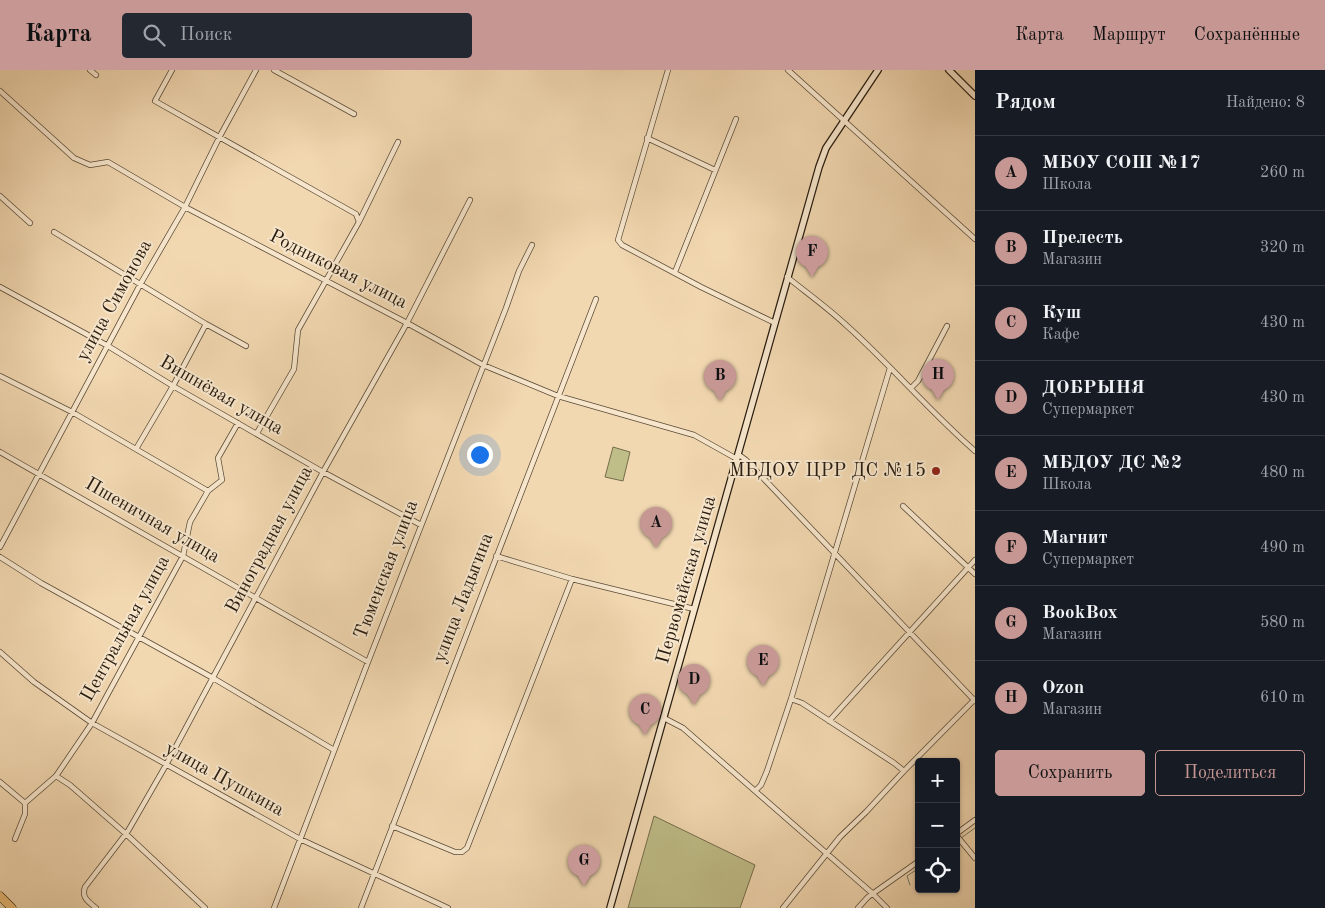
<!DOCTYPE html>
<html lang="ru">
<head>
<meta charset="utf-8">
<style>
	body { margin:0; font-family:"Old Standard TT",serif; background:#242831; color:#f1f3f6 }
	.controls { position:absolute; right:15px; bottom:15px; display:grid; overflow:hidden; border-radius:5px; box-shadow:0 1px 4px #0004 }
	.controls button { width:45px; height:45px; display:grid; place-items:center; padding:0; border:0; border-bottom:1px solid #363941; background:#171b24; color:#f1f3f6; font:25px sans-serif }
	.you { position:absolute; left:479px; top:384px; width:18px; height:18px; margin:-12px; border:4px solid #fff; border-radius:50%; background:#1a73e8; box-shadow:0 0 0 8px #1a73e833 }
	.badge { display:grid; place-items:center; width:32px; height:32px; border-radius:50%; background:#c59692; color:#111; font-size:16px; font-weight:700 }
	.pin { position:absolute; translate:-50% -41px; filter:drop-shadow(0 1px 2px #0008) }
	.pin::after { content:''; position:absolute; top:26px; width:18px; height:15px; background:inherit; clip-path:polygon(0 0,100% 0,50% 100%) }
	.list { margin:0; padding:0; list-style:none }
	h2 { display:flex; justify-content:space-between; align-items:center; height:65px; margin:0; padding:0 20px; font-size:21px }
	h2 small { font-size:16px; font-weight:400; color:#9ea1a6 }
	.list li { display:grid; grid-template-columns:32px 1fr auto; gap:15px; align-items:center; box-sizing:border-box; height:75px; padding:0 20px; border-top:1px solid #363941 }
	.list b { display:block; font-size:19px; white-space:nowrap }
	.list p { margin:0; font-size:16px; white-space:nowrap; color:#9ea1a6 }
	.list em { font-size:16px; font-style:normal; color:#9ea1a6 }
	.actions { display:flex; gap:10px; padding:15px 20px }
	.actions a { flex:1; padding:11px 0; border:1px solid #c59692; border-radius:5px; text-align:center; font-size:18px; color:#c59692 }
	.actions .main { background:#c59692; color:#111 }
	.icon { flex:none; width:28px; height:28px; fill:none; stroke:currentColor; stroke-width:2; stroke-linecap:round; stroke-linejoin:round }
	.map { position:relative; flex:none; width:975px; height:838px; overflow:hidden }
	header { display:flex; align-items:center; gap:30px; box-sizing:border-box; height:70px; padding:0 25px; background:#c59692; color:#111 }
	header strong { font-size:24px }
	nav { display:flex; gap:28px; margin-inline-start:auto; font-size:18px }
	.search { width:350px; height:45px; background:#242831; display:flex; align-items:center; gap:12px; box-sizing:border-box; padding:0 18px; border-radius:5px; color:#9ea1a6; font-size:19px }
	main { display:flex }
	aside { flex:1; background:#171b24 }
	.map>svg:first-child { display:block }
	.green { fill:#bfbd88; stroke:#746c4c }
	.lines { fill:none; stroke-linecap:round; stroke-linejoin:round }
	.stream { stroke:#6d7b6b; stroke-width:1 }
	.street-casing { stroke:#5a4b38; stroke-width:6 }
	.secondary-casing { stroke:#281c0f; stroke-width:8 }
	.highway-casing { stroke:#281c0f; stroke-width:9 }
	.street { stroke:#f7e6cc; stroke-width:4.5 }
	.secondary { stroke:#f7e6cc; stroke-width:5.5 }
	.highway { stroke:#e9bc78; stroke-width:8 }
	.poi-dot { fill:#8f2418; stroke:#f7e6cc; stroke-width:2 }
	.labels { text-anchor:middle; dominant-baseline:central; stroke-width:4; stroke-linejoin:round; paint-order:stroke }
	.street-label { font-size:19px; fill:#281c0f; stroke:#f7e6cc }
	.poi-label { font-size:19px; fill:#281c0f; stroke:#f7e6cc; text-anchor:end }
</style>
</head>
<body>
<header>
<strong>Карта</strong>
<div class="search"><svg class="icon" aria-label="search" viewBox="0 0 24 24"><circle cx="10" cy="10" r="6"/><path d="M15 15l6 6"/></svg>Поиск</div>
<nav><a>Карта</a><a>Маршрут</a><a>Сохранённые</a></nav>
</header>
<main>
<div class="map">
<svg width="975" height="838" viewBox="0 0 975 838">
	<rect width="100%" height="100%" fill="#f2d8b1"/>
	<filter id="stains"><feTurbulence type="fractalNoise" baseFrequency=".004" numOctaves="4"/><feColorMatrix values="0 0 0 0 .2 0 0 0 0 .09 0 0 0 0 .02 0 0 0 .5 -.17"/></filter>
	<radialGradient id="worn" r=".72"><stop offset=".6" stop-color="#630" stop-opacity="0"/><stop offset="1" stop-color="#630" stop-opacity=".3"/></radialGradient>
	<path class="green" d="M 613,377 L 630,382 L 623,411 L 605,407 Z
		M 654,746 L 755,795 L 740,838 L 628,838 Z"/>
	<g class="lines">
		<path class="stream" d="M 961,768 L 975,758
			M 910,815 L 907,806 L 919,798"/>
		<g class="street-casing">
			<path id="street" d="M 90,0 L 96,5
				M 172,0 L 155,31 L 356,144 L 359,152
				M 274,0 L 354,44
				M 668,0 L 618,170 L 622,175 L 701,217 L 775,253
				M 788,0 L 975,169
				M 0,21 L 74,88 L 90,95 L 108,92 L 185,137 L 407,253 L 483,295 L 558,326 L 694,365 L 737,389
				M 647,68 L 715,100
				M 0,126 L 30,153
				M 54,162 L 206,254 L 246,276
				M 675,202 L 736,49
				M 787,207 C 807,223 828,238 846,255 C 891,295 930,342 975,381
				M 0,217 L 108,276 L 173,316 L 323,402 L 421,455
				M 0,306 L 72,342 L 208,421
				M 911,318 L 918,311 L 947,256
				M 257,363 L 294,299 L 298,260 L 359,152 L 398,72
				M 136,379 L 173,316 L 206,254
				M 0,382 L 368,592
				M 739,385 L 746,390 L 975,631
				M 903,436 L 975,504
				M 0,477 L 141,213 L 185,137 L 220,66 L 256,0
				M 496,486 L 572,509 L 694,539
				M 0,487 L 41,513 L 213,608 L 334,680
				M 0,582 L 34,612 L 92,653 L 300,769 L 448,838
				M 791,629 L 802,633 L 894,693 L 904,701
				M 664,648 L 683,658 L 872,823 L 887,838
				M 829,651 L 975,490
				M 56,706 L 70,715 L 126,764 L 205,838
				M 0,712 L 25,733
				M 755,721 L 761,715 L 767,701 L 791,629 L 890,298
				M 392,756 L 455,782 L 462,782 L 467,778 L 572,509
				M 956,764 L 975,750
				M 956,765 L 975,788
				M 15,769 L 25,744 L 25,733 L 56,706 L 92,653 L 183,486 L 190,452 L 208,421 L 222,410 L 218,388 L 238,353
				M 96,838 C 89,832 81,828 85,817 L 128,761 L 166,695 L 323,402 L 407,253 L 470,130
				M 274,838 L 368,592 L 506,238 L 519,201 L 532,175
				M 361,838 L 596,229
				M 783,838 L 840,767 L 866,742 L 904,701 L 975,629
				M 858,838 L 868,827 L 919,791"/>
		</g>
		<g class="secondary-casing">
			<path id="secondary" d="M 949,0 L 975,26
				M 610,838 L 819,97 L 826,78 L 878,0"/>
		</g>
		<g class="highway-casing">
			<path id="highway" d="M 0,826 L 12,838"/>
		</g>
		<use href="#street" class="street"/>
		<use href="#secondary" class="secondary"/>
		<use href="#highway" class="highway"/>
	</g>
	<circle class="poi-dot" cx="936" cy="401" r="5"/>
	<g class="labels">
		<g class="street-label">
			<text transform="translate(338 200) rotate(27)">Родниковая улица</text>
			<text transform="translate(115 231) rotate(-61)">улица Симонова</text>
			<text transform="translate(221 326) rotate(30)">Вишнёвая улица</text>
			<text transform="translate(152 451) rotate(30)">Пшеничная улица</text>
			<text transform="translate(270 470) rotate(-62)">Виноградная улица</text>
			<text transform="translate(387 500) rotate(-69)">Тюменская улица</text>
			<text transform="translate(687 510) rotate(-74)">Первомайская улица</text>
			<text transform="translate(464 528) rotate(-69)">улица Ладыгина</text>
			<text transform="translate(126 559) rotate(-61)">Центральная улица</text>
			<text transform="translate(224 710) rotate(29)">улица Пушкина</text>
		</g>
		<g class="poi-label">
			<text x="926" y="401">МБДОУ ЦРР ДС №15</text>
		</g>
	</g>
	<rect width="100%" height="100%" filter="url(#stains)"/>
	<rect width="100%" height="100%" fill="url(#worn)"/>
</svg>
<div class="controls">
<button>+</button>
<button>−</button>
<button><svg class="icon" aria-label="locate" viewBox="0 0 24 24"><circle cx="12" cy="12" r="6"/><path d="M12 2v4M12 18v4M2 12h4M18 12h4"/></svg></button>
</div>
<div class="you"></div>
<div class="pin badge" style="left:656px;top:478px">A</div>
<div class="pin badge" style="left:720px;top:331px">B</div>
<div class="pin badge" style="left:645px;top:665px">C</div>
<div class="pin badge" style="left:694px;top:635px">D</div>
<div class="pin badge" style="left:763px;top:616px">E</div>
<div class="pin badge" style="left:812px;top:207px">F</div>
<div class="pin badge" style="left:584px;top:816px">G</div>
<div class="pin badge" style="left:938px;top:330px">H</div>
</div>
<aside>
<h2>Рядом<small>Найдено: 8</small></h2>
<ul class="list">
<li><span class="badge">A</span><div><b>МБОУ СОШ №17</b><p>Школа</p></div><em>260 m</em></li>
<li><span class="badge">B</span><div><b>Прелесть</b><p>Магазин</p></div><em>320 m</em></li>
<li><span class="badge">C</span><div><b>Куш</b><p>Кафе</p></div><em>430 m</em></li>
<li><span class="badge">D</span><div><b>ДОБРЫНЯ</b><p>Супермаркет</p></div><em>430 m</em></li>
<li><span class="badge">E</span><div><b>МБДОУ ДС №2</b><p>Школа</p></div><em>480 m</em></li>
<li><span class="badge">F</span><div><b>Магнит</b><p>Супермаркет</p></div><em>490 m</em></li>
<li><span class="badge">G</span><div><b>BookBox</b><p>Магазин</p></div><em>580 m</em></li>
<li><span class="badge">H</span><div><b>Ozon</b><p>Магазин</p></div><em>610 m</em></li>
</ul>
<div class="actions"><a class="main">Сохранить</a><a>Поделиться</a></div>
</aside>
</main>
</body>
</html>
